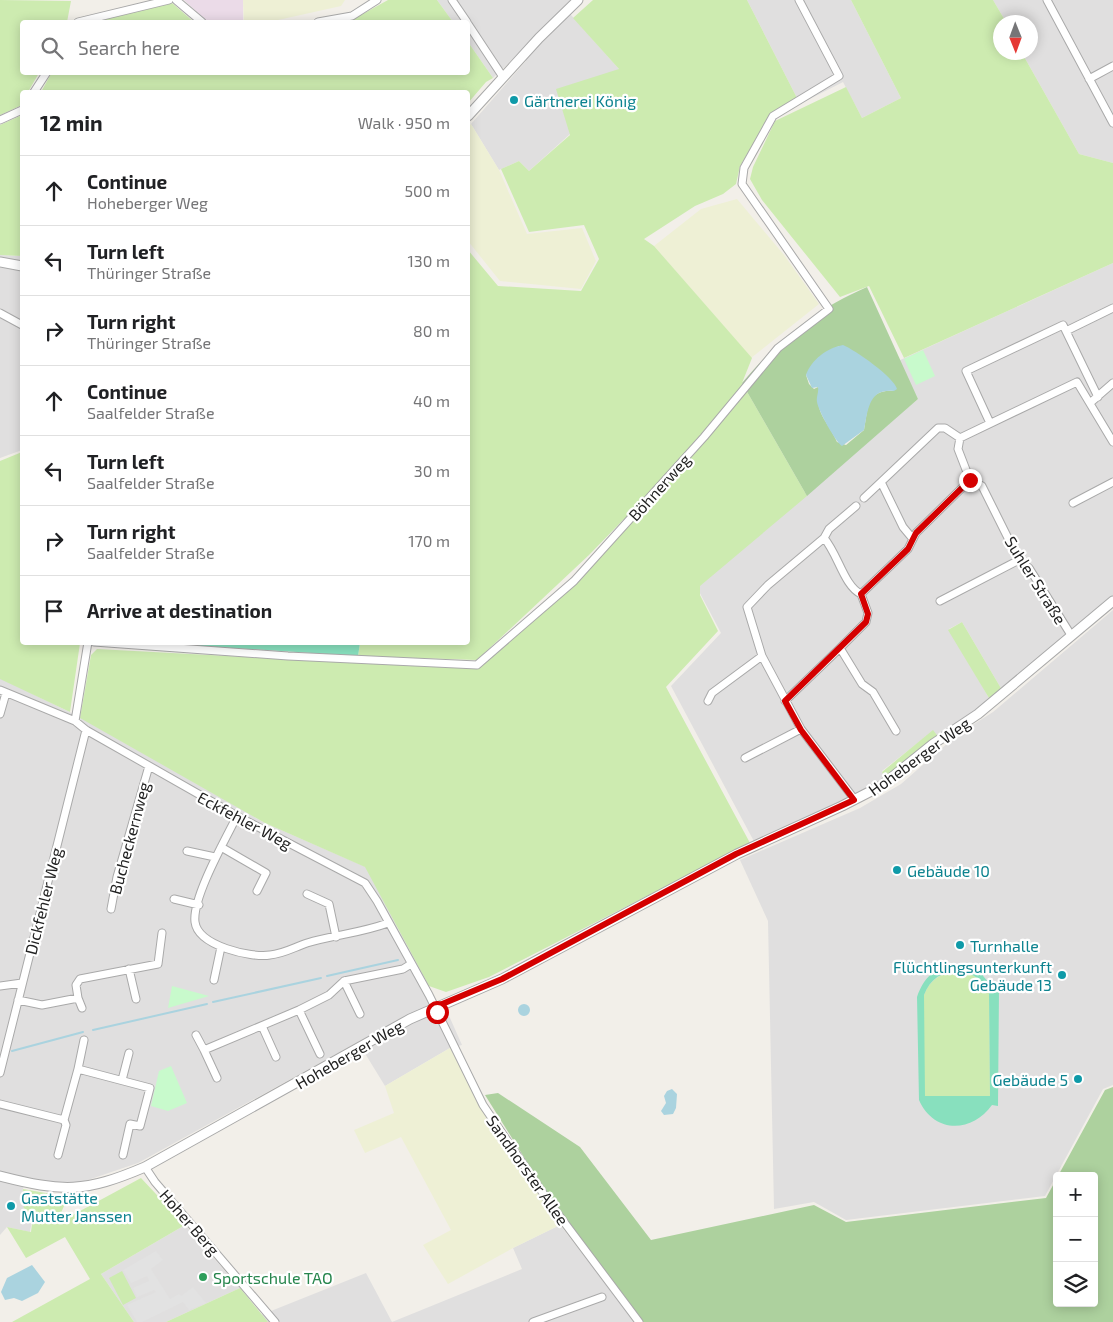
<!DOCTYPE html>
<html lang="en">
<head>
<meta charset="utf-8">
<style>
	body { margin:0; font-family:"Exo 2",sans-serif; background:#f6f6f6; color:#202124 }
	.controls { position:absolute; right:15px; bottom:15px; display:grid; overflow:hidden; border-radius:5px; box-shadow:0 2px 12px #0003 }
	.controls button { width:45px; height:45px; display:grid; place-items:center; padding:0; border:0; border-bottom:1px solid #e0e0e0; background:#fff; color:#202124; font:25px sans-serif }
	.compass { position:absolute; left:993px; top:15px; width:45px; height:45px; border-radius:50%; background:#fff; box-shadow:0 2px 12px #0003; rotate:179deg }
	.stop { position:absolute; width:15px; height:15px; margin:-11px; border:4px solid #d40000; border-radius:50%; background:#fff }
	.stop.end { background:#d40000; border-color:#fff; box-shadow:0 1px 5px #0008 }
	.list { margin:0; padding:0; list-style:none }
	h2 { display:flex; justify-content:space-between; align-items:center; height:65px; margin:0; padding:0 20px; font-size:21px }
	h2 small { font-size:16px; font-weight:400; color:#757577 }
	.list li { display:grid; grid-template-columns:32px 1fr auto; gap:15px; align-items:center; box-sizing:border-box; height:70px; padding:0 20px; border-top:1px solid #e0e0e0 }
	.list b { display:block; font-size:19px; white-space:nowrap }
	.list p { margin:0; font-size:16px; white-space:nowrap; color:#757577 }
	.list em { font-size:16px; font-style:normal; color:#757577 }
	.icon { flex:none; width:28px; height:28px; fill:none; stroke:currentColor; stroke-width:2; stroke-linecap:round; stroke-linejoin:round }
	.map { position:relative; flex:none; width:1113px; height:1322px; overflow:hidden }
	.search { position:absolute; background:#fff; box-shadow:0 2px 12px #0003; left:20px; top:20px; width:450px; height:55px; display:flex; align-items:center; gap:12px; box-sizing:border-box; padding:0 18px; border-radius:5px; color:#757577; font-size:19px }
	.panel { position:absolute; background:#fff; box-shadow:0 2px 12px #0003; left:20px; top:90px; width:450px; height:555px; border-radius:5px }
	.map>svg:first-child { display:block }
	.residential { fill:#e0dfdf }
	.industrial { fill:#ebdbe8 }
	.farmland { fill:#eef0d5 }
	.grass { fill:#cdebb0 }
	.forest { fill:#add19e; fill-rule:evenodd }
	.park { fill:#c8facc }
	.pitch { fill:#88e0be; fill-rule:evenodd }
	.parking { fill:#e2e2e2 }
	.water { fill:#aad3df }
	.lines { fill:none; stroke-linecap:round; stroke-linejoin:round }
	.stream { stroke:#aad3df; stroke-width:2 }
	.minor-casing { stroke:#a9a9a9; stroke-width:9 }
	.tertiary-casing { stroke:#a9a9a9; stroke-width:11 }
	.minor { stroke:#fff; stroke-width:7 }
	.tertiary { stroke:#fff; stroke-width:9 }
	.route { stroke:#d40000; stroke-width:6 }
	.culture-dot { fill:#0f9aa8; stroke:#fff; stroke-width:2 }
	.leisure-dot { fill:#2e9e5b; stroke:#fff; stroke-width:2 }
	.labels { text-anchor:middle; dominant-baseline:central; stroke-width:4.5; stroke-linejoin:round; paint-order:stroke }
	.culture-label { font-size:16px; fill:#0d838f; stroke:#fff; text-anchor:start }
	.street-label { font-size:16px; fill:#222; stroke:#fff }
	.leisure-label { font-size:16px; fill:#27864d; stroke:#fff; text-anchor:start }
</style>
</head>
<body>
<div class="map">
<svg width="1113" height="1322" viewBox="0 0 1113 1322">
	<rect width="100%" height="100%" fill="#f2efe9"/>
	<path class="residential" d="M 437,0 L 572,0 L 564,7 L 619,69 L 570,134 L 529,171 L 519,161 L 499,170 L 471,124 L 526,61 L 518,54 L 493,78 L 468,42 L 468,22 L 453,22 Z
		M 747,0 L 851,0 L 901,98 L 862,118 L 843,82 L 800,104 Z
		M 993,0 L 1113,0 L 1113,163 L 1079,154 L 1022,53 L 1030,52 L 1030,22 L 1006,22 Z
		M 0,255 L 22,256 L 22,450 L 0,458 Z
		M 1113,263 L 1113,596 L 1002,690 L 962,622 L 949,629 L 992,703 L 937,735 L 933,731 L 882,771 L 885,778 L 757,847 L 671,686 L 721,633 L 694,582 L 918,399 L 898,361 Z
		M 1113,610 L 1113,1085 L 1103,1089 L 1045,1196 L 846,1220 L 814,1202 L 774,1209 L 768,921 L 740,860 L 860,808 L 901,784 L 957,735 L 993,712 Z
		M 0,678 L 88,721 L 265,823 L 366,867 L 417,961 L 434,997 L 450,1018 L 462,1045 L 450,1048 L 385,1086 L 358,1042 L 138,1163 L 82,1182 L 63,1183 L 26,1179 L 23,1189 L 33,1215 L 30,1232 L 7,1227 L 0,1235 Z
		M 185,1225 L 240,1288 L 166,1322 L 134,1322 L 101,1274 Z
		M 560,1225 L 635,1322 L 268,1322 L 261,1315 L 366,1273 L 392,1322 L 522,1269 L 513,1248 Z"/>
	<path class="industrial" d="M 184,0 L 243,0 L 243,22 L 208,22 Z"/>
	<path class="farmland" d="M 243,0 L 345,0 L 341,6 L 269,22 L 244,22 Z
		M 471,124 L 499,170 L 527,234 L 582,228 L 596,261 L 581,289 L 500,281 L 468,241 L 468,128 Z
		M 737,199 L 784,255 L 819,304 L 751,358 L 654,246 L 701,209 Z
		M 450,1048 L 491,1127 L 560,1225 L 513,1248 L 448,1284 L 423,1245 L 451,1230 L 401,1137 L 365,1153 L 354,1130 L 394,1113 L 385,1086 Z"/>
	<path class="grass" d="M 0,0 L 71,1 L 67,22 L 22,22 L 22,72 L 39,73 L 28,92 L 22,92 L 20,106 L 0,115 Z
		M 388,0 L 437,0 L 453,22 L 340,22 L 352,20 Z
		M 593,0 L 747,0 L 797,98 L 771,114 L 740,166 L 736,184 L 723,194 L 695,206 L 644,239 L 654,246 L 752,358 L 742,383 L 807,496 L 700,586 L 700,595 L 718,631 L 666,687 L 750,843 L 489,977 L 446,992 L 429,986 L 365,867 L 265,823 L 80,718 L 91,655 L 97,649 L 476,669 L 483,665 L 577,582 L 642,509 L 623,520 L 589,555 L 477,660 L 358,656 L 360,643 L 468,642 L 468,250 L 498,286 L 581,291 L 599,259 L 584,225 L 529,232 L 501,169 L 519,161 L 529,171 L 570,135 L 556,89 L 619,69 L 573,18 Z
		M 851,0 L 993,0 L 1006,22 L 1000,22 L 1000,52 L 1022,53 L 1079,154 L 1113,163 L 1113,263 L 904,358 L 869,286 L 840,297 L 762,200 L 750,179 L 753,167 L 775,121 L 846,87 L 862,118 L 901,98 Z
		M 172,3 L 194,22 L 90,22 Z
		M 468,42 L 493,78 L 486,82 L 468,103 L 468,92 L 41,92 L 52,72 L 468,72 Z
		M 22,115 L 22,256 L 0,255 L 0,125 Z
		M 22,452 L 22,642 L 80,643 L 70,712 L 0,679 L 0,461 Z
		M 962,622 L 1002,690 L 992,703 L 948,630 Z
		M 933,730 L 937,735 L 885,778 L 882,772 Z
		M 959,971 C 973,973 984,980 989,993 L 990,1096 L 924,1096 L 924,995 C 930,979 942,972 959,971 Z
		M 141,1178 L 185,1225 L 101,1274 L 134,1322 L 12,1322 L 90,1279 L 65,1237 L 26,1258 L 7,1227 L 31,1232 L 33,1216 L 24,1213 L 23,1189 L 68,1197 L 56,1224 Z
		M 122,1271 L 136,1298 L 123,1305 L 109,1278 Z
		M 240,1288 L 268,1322 L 166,1322 Z"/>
	<path class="forest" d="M 867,287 L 918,399 L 807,496 L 742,383 C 780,338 813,311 867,287 ZM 839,346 C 857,347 881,379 894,391 C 866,389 868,410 864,430 L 846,445 L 837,442 C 829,422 813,412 820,390 L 818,387 L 814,389 L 809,384 L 806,375 L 818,358 Z
		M 1113,1087 L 1113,1322 L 639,1322 L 547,1194 L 485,1095 L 498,1093 L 580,1147 L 651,1240 L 814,1205 L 846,1222 L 1046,1198 L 1057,1178 L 1057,1303 L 1094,1303 L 1094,1176 L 1058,1176 L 1105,1090 Z"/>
	<path class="park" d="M 923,350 L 935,376 L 916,385 L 904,359 Z
		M 172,986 L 209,996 L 168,1008 Z
		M 171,1066 L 187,1103 L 168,1111 L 151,1106 L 159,1071 Z"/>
	<path class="pitch" d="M 155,643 L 360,643 L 358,656 Z
		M 956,964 L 979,971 L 993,988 L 999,989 L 998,1106 L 992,1105 C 972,1133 934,1134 919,1100 L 917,997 C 924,977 935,967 956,964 ZM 959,971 C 973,973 984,980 989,993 L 990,1096 L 925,1096 L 924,995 C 930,979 942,971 959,971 Z"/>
	<path class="parking" d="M 156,1251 L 163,1260 L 151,1269 L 170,1299 L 179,1294 L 181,1296 L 193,1287 L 206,1303 L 189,1310 L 183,1302 L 142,1322 L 137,1322 L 127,1305 L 156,1292 L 154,1290 L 137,1297 L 133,1288 L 149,1281 L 147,1276 L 131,1283 L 123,1270 Z"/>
	<path class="water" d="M 843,345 C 855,350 894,377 897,389 L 894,391 C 868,388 868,411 864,430 L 842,446 C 836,443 818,410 817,402 C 816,397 819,392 818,387 L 812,388 L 806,375 C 811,360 827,348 843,345 Z
		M518 1010a6 6 0 1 1 12 0a6 6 0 1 1-12 0Z
		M 672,1089 L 677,1094 L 676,1108 L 673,1114 L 664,1115 L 661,1111 L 666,1103 L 664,1096 L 667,1091 Z
		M 32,1265 L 45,1282 L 38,1293 L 22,1301 L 14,1298 L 5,1300 L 1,1292 L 7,1278 Z"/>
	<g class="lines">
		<path class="stream" d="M 327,976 L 398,960
			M 213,1002 L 321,978
			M 93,1030 L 207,1004
			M 12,1051 L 83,1032"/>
		<g class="minor-casing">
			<path id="minor" d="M 176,0 L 202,22
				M 452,0 L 467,22
				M 1047,0 L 1113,123
				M 78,22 L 169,0
				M 318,22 L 352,16 L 377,0
				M 468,24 L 503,77
				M 1089,79 L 1113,66
				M 34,92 L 47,72
				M 0,120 L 22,110
				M 0,313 L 22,325
				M 1066,331 L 1113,308
				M 1090,403 L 1113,383
				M 990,423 L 966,371 L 1063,325 L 1098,397
				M 960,438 L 1077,382 L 1113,442
				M 864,498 L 881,482
				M 1073,503 L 1113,482
				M 824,538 C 838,554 844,586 861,594
				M 913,539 L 903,527 L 881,482 L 938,428 L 945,428 L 960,438 L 958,449 L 970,480 L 982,486 L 1019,560 L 1029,568 L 1071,635
				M 940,601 L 1019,560
				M 94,642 L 288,656 L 477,665 L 574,581 L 704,437 L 778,348 L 829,309 L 742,184 L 744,168 L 773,116 L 839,76 L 799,0
				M 840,648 L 866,622 L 868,613 L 861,594 L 908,549 L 916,533 L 970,480
				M 0,690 L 75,721 L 86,730 L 237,816 L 365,883 L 377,901 L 429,995 L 483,1105 L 549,1202 L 639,1322
				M 708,701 L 712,693 L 762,656
				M 785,701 L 840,648 L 862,684 L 873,692 L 896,731
				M 0,714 L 6,693
				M 75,721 L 88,642
				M 745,758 L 801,729
				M 855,800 L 801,729 L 762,656 L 747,607 L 768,585 L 824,538 L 829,529 L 856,506
				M 237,816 C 225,840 192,898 195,922 C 198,946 251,958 270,955 C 283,954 295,947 307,943 C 334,935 361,933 388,923
				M 221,847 L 266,873 L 257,891
				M 187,851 L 215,857
				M 307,894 L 329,904 L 336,937
				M 174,899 L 199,905
				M 111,909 L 117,877 L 149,766
				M 129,969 L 136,999
				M 214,980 L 221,947
				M 344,981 L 360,1014
				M 0,986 L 22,983
				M 78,998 L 82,1008
				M 18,1000 L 42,1005 L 78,998 L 76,985 L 80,979 L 158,964 L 162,933
				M 299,1010 L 320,1054
				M 262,1026 L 276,1057
				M 196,1035 L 204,1050 L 299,1010 L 329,995 L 344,981 L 403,969 L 411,964
				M 204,1050 L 217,1078
				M 78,1069 L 84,1040
				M 0,1073 L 86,730
				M 122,1080 L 129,1053
				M 0,1104 L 64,1120 L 78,1069 L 150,1088 L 140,1126 L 130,1124 L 123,1155
				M 58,1155 L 66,1125 L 64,1120
				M 145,1167 L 155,1182 L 275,1322
				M 533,1322 L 602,1297"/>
		</g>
		<g class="tertiary-casing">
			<path id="tertiary" d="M 468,116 L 539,38 L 578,0
				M 0,262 L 22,266
				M 0,1176 C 63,1192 84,1193 145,1167 L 410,1019 L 502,979 L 737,854 L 842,806 L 881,786 L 933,744 L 978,714 L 1113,601"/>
		</g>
		<use href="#minor" class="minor"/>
		<use href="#tertiary" class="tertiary"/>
	</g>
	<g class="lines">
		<path class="route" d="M 437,1012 L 435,1007 L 502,979 L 736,854 L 854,800 L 801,730 L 785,701 L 866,622 L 868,614 L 861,594 L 908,549 L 916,533 L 970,480"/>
	</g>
	<g class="culture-dot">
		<circle cx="514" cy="100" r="5"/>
		<circle cx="897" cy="870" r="5"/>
		<circle cx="960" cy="945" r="5"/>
		<circle cx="1062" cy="975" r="5"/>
		<circle cx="1078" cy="1079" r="5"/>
		<circle cx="11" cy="1206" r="5"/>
	</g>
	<circle class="leisure-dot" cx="203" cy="1277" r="5"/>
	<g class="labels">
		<g class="culture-label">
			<text x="524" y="100">Gärtnerei König</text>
			<text x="907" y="870">Gebäude 10</text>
			<text x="970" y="945">Turnhalle</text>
			<text x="1052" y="966" text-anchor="end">Flüchtlingsunterkunft<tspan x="1052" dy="18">Gebäude 13</tspan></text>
			<text x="1068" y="1079" text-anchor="end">Gebäude 5</text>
			<text x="21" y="1197">Gaststätte<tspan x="21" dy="18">Mutter Janssen</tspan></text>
		</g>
		<g class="street-label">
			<text transform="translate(659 487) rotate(-48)">Böhnerweg</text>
			<text transform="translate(1036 580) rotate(58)">Suhler Straße</text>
			<text transform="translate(919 756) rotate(-36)">Hoheberger Weg</text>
			<text transform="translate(245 820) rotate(28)">Eckfehler Weg</text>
			<text transform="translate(129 838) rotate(-75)">Bucheckernweg</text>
			<text transform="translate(43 901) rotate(-76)">Dickfehler Weg</text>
			<text transform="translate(349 1054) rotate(-30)">Hoheberger Weg</text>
			<text transform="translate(528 1170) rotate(55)">Sandhorster Allee</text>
			<text transform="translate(190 1222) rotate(49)">Hoher Berg</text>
		</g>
		<g class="leisure-label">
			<text x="213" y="1277">Sportschule TAO</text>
		</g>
	</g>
</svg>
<div class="controls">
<button>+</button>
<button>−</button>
<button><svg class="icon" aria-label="layers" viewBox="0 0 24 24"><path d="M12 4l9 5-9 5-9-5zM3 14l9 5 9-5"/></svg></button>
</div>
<svg class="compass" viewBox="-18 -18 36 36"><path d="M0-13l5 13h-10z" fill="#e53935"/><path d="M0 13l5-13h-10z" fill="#757577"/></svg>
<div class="stop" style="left:437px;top:1012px"></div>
<div class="stop end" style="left:970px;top:480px"></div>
<div class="search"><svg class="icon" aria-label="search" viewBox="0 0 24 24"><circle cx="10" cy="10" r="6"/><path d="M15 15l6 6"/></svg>Search here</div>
<section class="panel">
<h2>12 min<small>Walk · 950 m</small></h2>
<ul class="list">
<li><svg class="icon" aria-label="ahead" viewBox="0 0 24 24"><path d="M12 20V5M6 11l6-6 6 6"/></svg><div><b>Continue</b><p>Hoheberger Weg</p></div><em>500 m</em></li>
<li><svg class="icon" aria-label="left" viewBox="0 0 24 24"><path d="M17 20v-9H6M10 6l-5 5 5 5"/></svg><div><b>Turn left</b><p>Thüringer Straße</p></div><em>130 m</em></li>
<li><svg class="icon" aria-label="right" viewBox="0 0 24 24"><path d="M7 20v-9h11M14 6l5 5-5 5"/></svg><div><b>Turn right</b><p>Thüringer Straße</p></div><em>80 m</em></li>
<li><svg class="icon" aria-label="ahead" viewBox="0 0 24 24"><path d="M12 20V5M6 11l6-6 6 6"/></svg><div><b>Continue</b><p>Saalfelder Straße</p></div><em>40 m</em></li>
<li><svg class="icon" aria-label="left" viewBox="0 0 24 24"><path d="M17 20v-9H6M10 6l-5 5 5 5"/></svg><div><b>Turn left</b><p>Saalfelder Straße</p></div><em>30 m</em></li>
<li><svg class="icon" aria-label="right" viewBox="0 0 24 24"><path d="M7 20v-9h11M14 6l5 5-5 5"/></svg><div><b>Turn right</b><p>Saalfelder Straße</p></div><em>170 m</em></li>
<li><svg class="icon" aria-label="arrive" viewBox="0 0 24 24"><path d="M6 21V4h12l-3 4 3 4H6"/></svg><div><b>Arrive at destination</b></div></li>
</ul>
</section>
</div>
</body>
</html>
